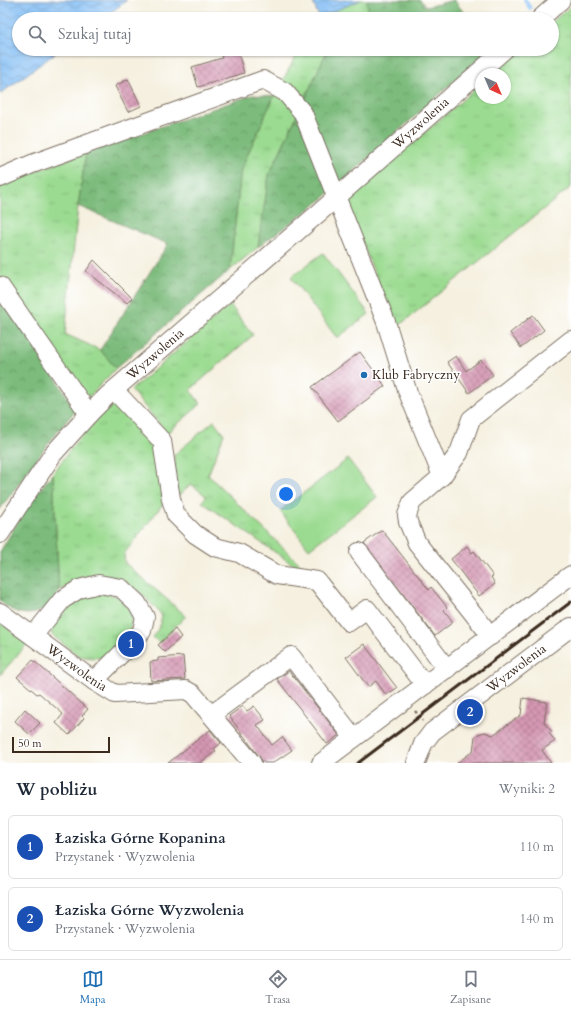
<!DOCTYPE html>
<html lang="pl">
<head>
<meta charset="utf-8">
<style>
	body { margin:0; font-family:Cardo,serif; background:#f2f2f3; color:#1f2937 }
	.compass { position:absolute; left:475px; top:68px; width:36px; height:36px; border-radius:50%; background:#fff; box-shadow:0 1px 3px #0004; rotate:136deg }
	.scale { position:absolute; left:12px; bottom:10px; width:98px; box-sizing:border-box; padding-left:4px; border:2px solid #3b2a1e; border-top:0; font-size:11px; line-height:14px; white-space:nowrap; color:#3b2a1e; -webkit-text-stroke:3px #fff; paint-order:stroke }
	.you { position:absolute; left:286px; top:494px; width:14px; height:14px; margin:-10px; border:3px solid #fff; border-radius:50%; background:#1a73e8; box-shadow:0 0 0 6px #1a73e833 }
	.badge { display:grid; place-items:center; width:26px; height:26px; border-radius:50%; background:#1f6fb2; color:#fff; font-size:13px; font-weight:700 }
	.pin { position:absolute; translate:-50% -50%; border:2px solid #fff; box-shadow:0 1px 4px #0006 }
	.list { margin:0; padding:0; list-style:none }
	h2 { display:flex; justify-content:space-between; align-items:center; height:52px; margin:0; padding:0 16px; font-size:17px }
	h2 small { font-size:13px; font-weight:400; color:#747a83 }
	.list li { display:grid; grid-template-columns:26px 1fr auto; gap:12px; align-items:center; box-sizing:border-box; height:64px; margin:0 8px 8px; padding:0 8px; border:1px solid #e0e1e3; border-radius:6px }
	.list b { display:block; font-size:15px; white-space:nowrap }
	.list p { margin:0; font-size:13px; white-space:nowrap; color:#747a83 }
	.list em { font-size:13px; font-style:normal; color:#747a83 }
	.icon { flex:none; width:22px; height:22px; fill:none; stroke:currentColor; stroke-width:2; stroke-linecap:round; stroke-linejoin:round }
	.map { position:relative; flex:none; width:571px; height:763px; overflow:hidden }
	.search { position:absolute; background:#fff; box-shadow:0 1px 3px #0004; left:12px; right:12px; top:12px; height:44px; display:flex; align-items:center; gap:10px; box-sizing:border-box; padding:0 14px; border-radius:22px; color:#747a83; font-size:15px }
	.sheet { height:196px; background:#fff }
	nav { display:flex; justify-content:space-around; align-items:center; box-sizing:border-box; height:56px; border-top:1px solid #e0e1e3; background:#fff; font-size:11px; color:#747a83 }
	nav a { display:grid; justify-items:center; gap:2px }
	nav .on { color:#1f6fb2 }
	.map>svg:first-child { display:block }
	.grass { fill:url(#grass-tufts); stroke:#6b8258 }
	.forest { fill:url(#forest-crowns); stroke:#5c724c }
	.pitch { fill:#9bdb91; stroke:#6b8258 }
	.water { fill:url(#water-waves); stroke:#5e7489 }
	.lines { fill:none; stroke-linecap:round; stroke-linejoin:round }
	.stream { stroke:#82bdf4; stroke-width:4 }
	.building { fill:url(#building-cross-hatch) }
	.minor-casing { stroke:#7c6f62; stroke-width:20 }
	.path { stroke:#7c6f62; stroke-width:2.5; stroke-dasharray:3 3; stroke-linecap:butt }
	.minor { stroke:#fff; stroke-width:18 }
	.rail { stroke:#3b2a1e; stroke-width:3 }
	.poi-dot { fill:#1f6fb2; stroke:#fff; stroke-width:1.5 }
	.labels { text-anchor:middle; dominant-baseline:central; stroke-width:3; stroke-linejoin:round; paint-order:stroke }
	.street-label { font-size:13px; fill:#3b2a1e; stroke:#fff }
	.poi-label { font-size:13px; fill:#3b2a1e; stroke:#fff; text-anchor:start }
</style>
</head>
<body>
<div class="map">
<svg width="571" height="763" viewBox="0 0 571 763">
	<defs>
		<pattern id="grass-tufts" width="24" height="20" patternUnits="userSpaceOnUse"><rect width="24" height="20" fill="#9bdb91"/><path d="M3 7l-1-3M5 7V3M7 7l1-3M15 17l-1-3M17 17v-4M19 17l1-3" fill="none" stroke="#86bc7d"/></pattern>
		<pattern id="forest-crowns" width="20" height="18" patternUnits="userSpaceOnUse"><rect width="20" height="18" fill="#7cbb7b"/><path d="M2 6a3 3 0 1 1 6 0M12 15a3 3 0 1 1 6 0" fill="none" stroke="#679864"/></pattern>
		<pattern id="water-waves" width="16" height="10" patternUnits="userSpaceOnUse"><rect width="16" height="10" fill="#82bdf4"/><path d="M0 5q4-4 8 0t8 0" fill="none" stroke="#6c9ac5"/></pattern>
		<pattern id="building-cross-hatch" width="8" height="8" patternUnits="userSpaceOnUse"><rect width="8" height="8" fill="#d598b4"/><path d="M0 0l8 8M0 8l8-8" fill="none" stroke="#ae7c92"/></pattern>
	</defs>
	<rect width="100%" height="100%" fill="#fff"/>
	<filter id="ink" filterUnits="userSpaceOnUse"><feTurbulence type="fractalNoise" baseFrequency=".025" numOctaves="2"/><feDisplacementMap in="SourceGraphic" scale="8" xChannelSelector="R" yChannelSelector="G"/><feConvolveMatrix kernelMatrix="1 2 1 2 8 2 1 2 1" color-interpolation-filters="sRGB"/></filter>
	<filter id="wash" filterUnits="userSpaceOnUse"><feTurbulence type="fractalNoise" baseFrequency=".012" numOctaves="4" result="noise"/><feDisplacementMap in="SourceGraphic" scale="16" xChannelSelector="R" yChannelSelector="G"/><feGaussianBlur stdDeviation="0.9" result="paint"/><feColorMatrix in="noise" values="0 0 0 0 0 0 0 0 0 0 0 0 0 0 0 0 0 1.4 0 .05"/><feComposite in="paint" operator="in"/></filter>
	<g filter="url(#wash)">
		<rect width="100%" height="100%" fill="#f5f0df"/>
		<path class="grass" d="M 361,0 L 367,0 L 370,15 L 361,19 L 318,19 L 319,17 Z
			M 571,6 L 571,187 L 396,328 L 346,201 L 481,84 L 481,98 L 505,98 L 505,74 L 493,74 L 521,49 L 552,49 L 552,22 Z
			M 300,49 L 328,49 L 269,175 L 258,247 L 230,270 L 241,169 L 274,96 Z
			M 86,153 L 78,206 L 65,334 L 100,350 L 116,368 L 89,397 L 82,396 L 0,276 L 0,184 Z
			M 230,305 L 253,335 L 190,390 L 201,404 L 167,433 L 131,390 Z
			M 113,402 L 147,430 L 157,450 L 166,500 L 124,554 L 125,563 L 186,616 L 159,643 L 153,637 L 161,624 L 161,614 L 141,593 L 123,580 L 102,576 L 80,578 L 59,591 L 53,473 L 76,442 Z
			M 214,421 L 224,434 L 208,475 L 304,568 L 301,570 L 202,502 L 206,496 L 191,484 L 177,497 L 174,455 Z
			M 94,592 L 117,596 L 129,608 L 132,619 L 129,633 L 126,640 L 106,657 L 92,658 L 79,656 L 52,635 L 51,628 L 67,609 L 77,600 Z
			M 0,622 L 27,644 L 0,675 Z"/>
		<path class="forest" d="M 367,0 L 420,0 L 426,7 L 454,0 L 469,19 L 361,19 L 369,15 Z
			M 328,49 L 490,49 L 320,201 L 258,247 L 269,175 Z
			M 252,95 L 274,96 L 241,169 L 230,270 L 116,368 L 100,350 L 168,244 L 78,206 L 86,153 Z
			M 0,292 L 76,410 L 56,433 L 0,509 Z
			M 53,473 L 59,591 C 56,596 53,602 48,606 C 33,619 12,615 0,600 L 0,552 L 27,506 Z"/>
		<path class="pitch" d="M 323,253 L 369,314 L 337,338 L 291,277 Z
			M 348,459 L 377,497 L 309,549 L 280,511 Z"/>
		<path class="water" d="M 0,0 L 127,0 L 102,19 L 19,19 L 19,49 L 61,49 L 0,94 Z
			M 312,0 L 361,0 L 319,17 Z"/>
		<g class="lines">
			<path class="stream" d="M 525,0 L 530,8"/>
		</g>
		<g id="blocks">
			<path class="building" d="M 227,49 L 237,49 L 244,73 L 198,87 L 192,67 L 222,58 L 220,51 Z
				M 128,79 L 141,106 L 128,112 L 115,86 Z
				M 94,260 L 132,298 L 127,303 L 86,271 Z
				M 533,315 L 544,330 L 521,348 L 510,333 Z
				M 360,352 L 385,386 L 338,421 L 312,387 Z
				M 456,356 L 466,371 L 481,360 L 493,375 L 469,393 L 447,362 Z
				M 382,530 L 429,590 L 431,587 L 447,607 L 444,610 L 453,622 L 435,636 L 364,543 Z
				M 467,546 L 472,553 L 474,551 L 493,576 L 491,577 L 495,584 L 479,596 L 451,559 Z
				M 175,629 L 181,637 L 165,652 L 158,645 Z
				M 364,644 L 397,688 L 386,695 L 376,681 L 368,687 L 346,657 Z
				M 183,656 L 185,679 L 151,681 L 150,662 L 158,661 L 158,658 Z
				M 33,660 L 88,709 L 82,716 L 84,718 L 69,735 L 56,723 L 63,714 L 39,693 L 37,694 L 17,677 Z
				M 289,671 L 339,735 L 327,744 L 277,679 Z
				M 523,698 L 547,702 L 544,722 L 552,732 L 549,733 L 555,741 L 542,750 L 551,763 L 457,763 L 473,751 L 475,737 L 478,734 L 485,732 L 493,735 L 521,715 Z
				M 243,706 L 247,711 L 254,706 L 265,720 L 257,725 L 272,745 L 282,737 L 292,750 L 273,763 L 264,763 L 229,716 Z
				M 25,709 L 40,723 L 29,734 L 15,721 Z
				M 210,730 L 221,743 L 214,749 L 216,751 L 200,763 L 168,763 Z"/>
		</g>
	</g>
	<g filter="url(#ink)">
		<use href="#blocks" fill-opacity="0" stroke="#7c6f62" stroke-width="1"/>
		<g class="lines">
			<g class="minor-casing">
				<g id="minor">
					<path d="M 540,19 L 561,0"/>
					<path d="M 0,178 L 32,164 L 263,80 L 285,92 L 303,113 L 386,322 L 407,390 L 442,476 L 459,453 L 471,419 L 571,340"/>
					<path d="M 0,286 L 89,414"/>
					<path d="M 114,390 L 162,441 L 171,499 L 176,515 L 195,534 L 215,547 L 239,553 L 277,575 L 317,581 L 349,622 L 367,609 L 425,685"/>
					<path d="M 442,476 L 412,502 L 407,515 L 408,522 L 417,543 L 491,636"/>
					<path id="s1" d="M 0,534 L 53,454 L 89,414 L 107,396 L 336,198 L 505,49"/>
					<path d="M 359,552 L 447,669"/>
					<path id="s2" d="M 0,612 L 94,681 L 115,694 L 186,690 L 193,694 L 252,763"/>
					<path d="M 33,636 L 62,600 L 79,589 L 99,584 L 121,588 L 137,603 L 145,617 L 142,631 L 131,644 L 94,681"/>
					<path d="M 211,715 L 291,656 L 354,738"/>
					<path d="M 321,763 L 571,575"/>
					<path id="s3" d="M 416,763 L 423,744 L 432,732 L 571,627"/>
				</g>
			</g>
			<path class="path" d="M 415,711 L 423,721"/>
			<use href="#minor" class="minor"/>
			<path class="rail" d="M 358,763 L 571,602"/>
		</g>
	</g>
	<circle class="poi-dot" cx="364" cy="375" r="4"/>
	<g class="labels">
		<g class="street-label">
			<text stroke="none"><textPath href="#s1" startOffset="591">Wyzwolenia</textPath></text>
			<text stroke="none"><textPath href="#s1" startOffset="239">Wyzwolenia</textPath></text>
			<text stroke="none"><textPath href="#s2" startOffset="95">Wyzwolenia</textPath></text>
			<text stroke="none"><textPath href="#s3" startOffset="141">Wyzwolenia</textPath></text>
		</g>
		<g class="poi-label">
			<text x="372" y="375">Klub Fabryczny</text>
		</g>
	</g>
</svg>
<svg class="compass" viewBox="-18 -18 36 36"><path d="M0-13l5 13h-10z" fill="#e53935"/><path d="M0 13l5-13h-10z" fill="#747a83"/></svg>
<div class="scale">50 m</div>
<div class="you"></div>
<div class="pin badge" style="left:131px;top:644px;background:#1a4fb4">1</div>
<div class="pin badge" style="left:470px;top:712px;background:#1a4fb4">2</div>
<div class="search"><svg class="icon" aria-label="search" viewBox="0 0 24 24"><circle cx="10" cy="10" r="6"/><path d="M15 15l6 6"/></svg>Szukaj tutaj</div>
</div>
<section class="sheet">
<h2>W pobliżu<small>Wyniki: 2</small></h2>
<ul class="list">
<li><span class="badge" style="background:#1a4fb4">1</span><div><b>Łaziska Górne Kopanina</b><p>Przystanek · Wyzwolenia</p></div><em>110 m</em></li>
<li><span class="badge" style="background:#1a4fb4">2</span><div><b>Łaziska Górne Wyzwolenia</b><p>Przystanek · Wyzwolenia</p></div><em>140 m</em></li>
</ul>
</section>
<nav>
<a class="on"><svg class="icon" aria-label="map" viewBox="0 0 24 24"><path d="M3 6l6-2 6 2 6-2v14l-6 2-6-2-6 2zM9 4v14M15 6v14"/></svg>Mapa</a>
<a><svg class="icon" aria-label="directions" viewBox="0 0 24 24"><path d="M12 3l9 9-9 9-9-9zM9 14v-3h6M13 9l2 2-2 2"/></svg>Trasa</a>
<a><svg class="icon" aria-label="saved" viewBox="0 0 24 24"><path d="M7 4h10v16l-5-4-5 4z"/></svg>Zapisane</a>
</nav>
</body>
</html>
